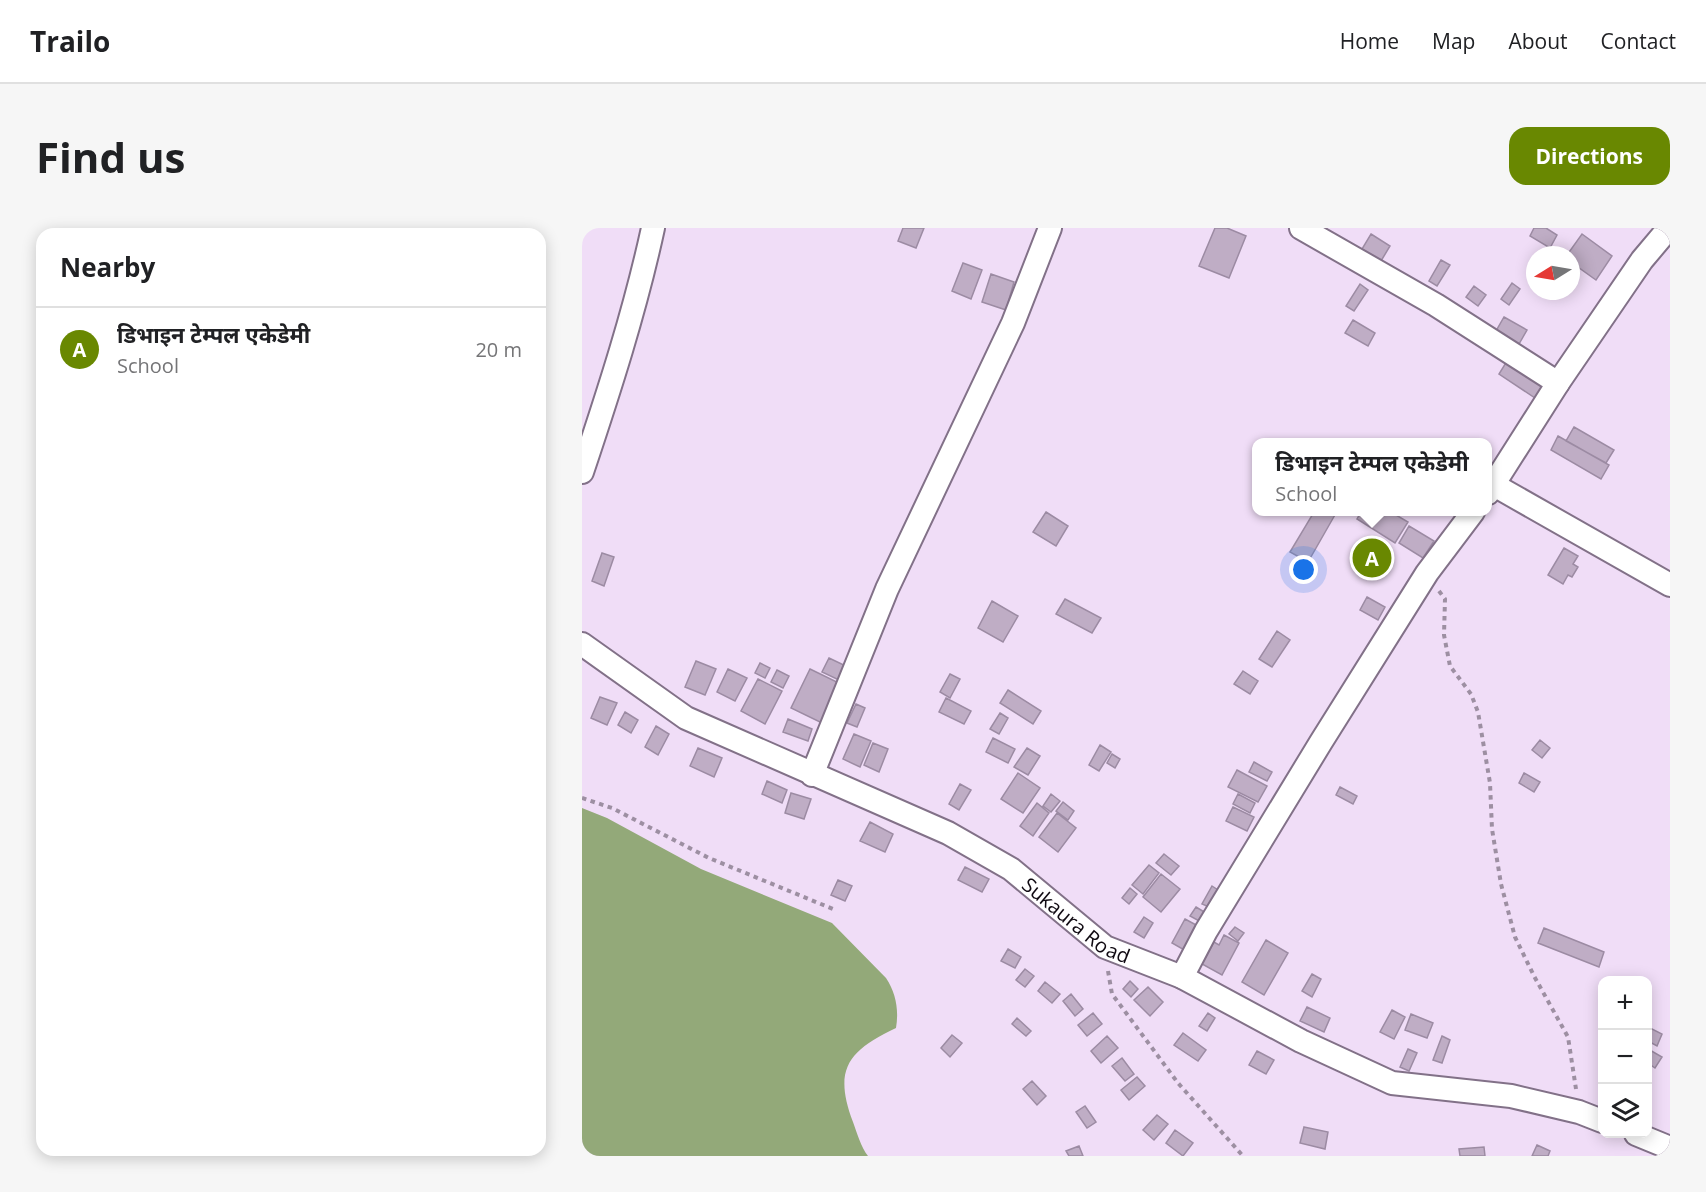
<!DOCTYPE html>
<html lang="en">
<head>
<meta charset="utf-8">
<style>
	body { margin:0; font-family:"Open Sans","Noto Sans Devanagari",sans-serif; background:#f6f6f6; color:#202124 }
	.controls { position:absolute; right:18px; bottom:18px; display:grid; overflow:hidden; border-radius:12px; box-shadow:0 3px 15px #0003 }
	.controls button { width:54px; height:54px; display:grid; place-items:center; padding:0; border:0; border-bottom:2px solid #e0e0e0; background:#fff; color:#202124; font:30px sans-serif }
	.compass { position:absolute; left:944px; top:18px; width:54px; height:54px; border-radius:50%; background:#fff; box-shadow:0 3px 15px #0003; rotate:259deg }
	.you { position:absolute; left:722px; top:342px; width:21px; height:21px; margin:-15px; border:4px solid #fff; border-radius:50%; background:#1a73e8; box-shadow:0 0 0 9px #1a73e833 }
	.badge { display:grid; place-items:center; width:39px; height:39px; border-radius:50%; background:#698801; color:#fff; font-size:20px; font-weight:700 }
	.pin { position:absolute; translate:-50% -50%; border:3px solid #fff; box-shadow:0 2px 6px #0006 }
	.popup { position:absolute; left:670px; top:210px; width:240px; height:78px; box-sizing:border-box; display:grid; place-content:center; border-radius:12px; background:#fff; filter:drop-shadow(0 2px 4px #0005); font-size:20px; white-space:nowrap; color:#757577 }
	.popup b { font-size:22px; color:#202124 }
	.popup::after { content:''; position:absolute; left:50%; top:100%; margin-left:-12px; border:12px solid transparent; border-top-color:#fff }
	.list { margin:0; padding:0; list-style:none }
	h2 { display:flex; justify-content:space-between; align-items:center; height:78px; margin:0; padding:0 24px; font-size:26px }
	h2 small { font-size:20px; font-weight:400; color:#757577 }
	.list li { display:grid; grid-template-columns:39px 1fr auto; gap:18px; align-items:center; box-sizing:border-box; height:84px; padding:0 24px; border-top:2px solid #e0e0e0 }
	.list b { display:block; font-size:22px; white-space:nowrap }
	.list p { margin:0; font-size:20px; white-space:nowrap; color:#757577 }
	.list em { font-size:20px; font-style:normal; color:#757577 }
	.icon { flex:none; width:33px; height:33px; fill:none; stroke:currentColor; stroke-width:2; stroke-linecap:round; stroke-linejoin:round }
	.map { position:relative; flex:none; width:1088px; height:928px; overflow:hidden; border-radius:18px }
	header { display:flex; align-items:center; gap:36px; box-sizing:border-box; height:84px; padding:0 30px; background:#fff; border-bottom:2px solid #e0e0e0 }
	header strong { font-size:28px }
	nav { display:flex; gap:33px; margin-inline-start:auto; font-size:21px }
	.intro { display:flex; align-items:center; justify-content:space-between; box-sizing:border-box; height:144px; padding:0 36px }
	h1 { margin:0; font-size:42px }
	.button { padding:15px 27px; border-radius:18px; background:#698801; color:#fff; font-size:21px; font-weight:700 }
	main { display:flex; gap:36px; padding:0 36px }
	aside { flex:1; background:#fff; border-radius:18px; box-shadow:0 3px 15px #0003 }
	.map>svg:first-child { display:block }
	.forest { fill:#93a979 }
	.building { fill:#bfadc5; stroke:#9c8ba3; stroke-width:1.5 }
	.lines { fill:none; stroke-linecap:round; stroke-linejoin:round }
	.minor-casing { stroke:#827188; stroke-width:26 }
	.path { stroke:#9d8fa2; stroke-width:4; stroke-dasharray:4.5 4.5; stroke-linecap:butt }
	.minor { stroke:#fff; stroke-width:22 }
	.labels { text-anchor:middle; dominant-baseline:central; stroke-width:6; stroke-linejoin:round; paint-order:stroke }
	.street-label { font-size:20px; fill:#100a12; stroke:#fff }
</style>
</head>
<body>
<header>
<strong>Trailo</strong>
<nav><a>Home</a><a>Map</a><a>About</a><a>Contact</a></nav>
</header>
<div class="intro"><h1>Find us</h1><a class="button">Directions</a></div>
<main>
<aside>
<h2>Nearby<small></small></h2>
<ul class="list">
<li><span class="badge">A</span><div><b>डिभाइन टेम्पल एकेडेमी</b><p>School</p></div><em>20 m</em></li>
</ul>
</aside>
<div class="map">
<svg width="1088" height="928" viewBox="0 0 1088 928">
	<rect width="100%" height="100%" fill="#f0ddf7"/>
	<path class="forest" d="M 0,580 L 25,590 L 119,641 L 250,695 L 304,750 C 314,765 317,782 314,800 C 266,823 251,841 271,894 C 275,905 279,919 286,928 L 0,928 Z"/>
	<path class="building" d="M 321,0 L 342,0 L 334,20 L 316,13 Z
		M 633,0 L 645,0 L 664,8 L 647,50 L 617,38 Z
		M 952,0 L 964,0 L 975,7 L 968,20 L 948,8 Z
		M 789,6 L 808,18 L 799,33 L 780,21 Z
		M 1000,6 L 1030,28 L 1014,52 L 989,34 L 989,27 L 985,27 Z
		M 859,32 L 868,37 L 855,58 L 847,53 Z
		M 381,35 L 400,42 L 389,71 L 370,63 Z
		M 409,46 L 432,54 L 424,82 L 400,74 Z
		M 930,55 L 938,61 L 927,77 L 919,71 Z
		M 778,56 L 786,62 L 772,83 L 764,78 Z
		M 892,58 L 904,67 L 896,78 L 884,69 Z
		M 922,89 L 945,102 L 937,116 L 914,103 Z
		M 771,92 L 793,105 L 786,118 L 763,105 Z
		M 925,133 L 964,159 L 956,172 L 917,146 Z
		M 992,199 L 1032,222 L 1024,235 L 984,213 Z
		M 976,208 L 1027,237 L 1019,251 L 969,222 Z
		M 464,284 L 486,298 L 474,318 L 451,304 Z
		M 732,284 L 754,285 L 726,334 L 708,324 Z
		M 779,284 L 809,284 L 826,294 L 813,315 L 775,291 Z
		M 827,298 L 852,313 L 841,330 L 817,315 Z
		M 982,320 L 996,328 L 991,336 L 996,339 L 990,349 L 986,347 L 981,356 L 966,347 Z
		M 20,325 L 32,329 L 22,358 L 10,353 Z
		M 785,369 L 803,379 L 796,392 L 778,382 Z
		M 483,371 L 519,390 L 510,405 L 474,386 Z
		M 410,373 L 436,388 L 421,414 L 396,400 Z
		M 695,403 L 708,412 L 690,439 L 677,431 Z
		M 247,430 L 266,439 L 259,453 L 240,444 Z
		M 114,433 L 134,441 L 123,467 L 103,459 Z
		M 178,435 L 188,440 L 183,450 L 173,445 Z
		M 146,441 L 165,450 L 153,473 L 135,464 Z
		M 228,441 L 259,456 L 240,495 L 209,480 Z
		M 195,442 L 207,448 L 201,460 L 189,454 Z
		M 661,443 L 676,453 L 668,466 L 652,456 Z
		M 368,446 L 378,451 L 368,470 L 358,464 Z
		M 176,451 L 200,463 L 183,496 L 159,483 Z
		M 426,462 L 459,483 L 451,496 L 418,475 Z
		M 18,469 L 35,475 L 25,497 L 9,490 Z
		M 364,470 L 389,483 L 382,496 L 357,484 Z
		M 274,476 L 283,480 L 275,499 L 265,495 Z
		M 43,484 L 56,492 L 49,505 L 36,497 Z
		M 418,485 L 426,490 L 417,506 L 408,501 Z
		M 206,491 L 230,501 L 226,513 L 201,504 Z
		M 74,498 L 87,506 L 76,527 L 63,519 Z
		M 272,506 L 289,513 L 278,539 L 261,531 Z
		M 411,510 L 433,521 L 426,535 L 404,524 Z
		M 958,512 L 968,520 L 960,530 L 950,522 Z
		M 291,515 L 306,521 L 297,544 L 282,537 Z
		M 518,517 L 529,524 L 517,543 L 507,537 Z
		M 116,520 L 140,530 L 132,549 L 108,538 Z
		M 445,520 L 458,528 L 446,547 L 432,539 Z
		M 530,526 L 538,531 L 533,540 L 525,535 Z
		M 672,534 L 690,544 L 685,553 L 667,544 Z
		M 655,542 L 685,558 L 676,574 L 646,559 Z
		M 436,545 L 458,560 L 441,585 L 419,571 Z
		M 942,545 L 958,554 L 952,564 L 937,555 Z
		M 185,553 L 205,562 L 200,575 L 180,566 Z
		M 378,556 L 389,562 L 377,582 L 367,576 Z
		M 758,559 L 775,568 L 771,576 L 754,567 Z
		M 209,565 L 229,571 L 222,591 L 203,585 Z
		M 469,566 L 478,573 L 469,584 L 461,578 Z
		M 656,566 L 673,575 L 668,585 L 651,576 Z
		M 481,574 L 492,583 L 486,592 L 474,583 Z
		M 455,575 L 467,585 L 451,608 L 438,598 Z
		M 651,579 L 672,589 L 665,603 L 644,593 Z
		M 475,585 L 494,600 L 476,624 L 457,609 Z
		M 288,594 L 311,606 L 303,624 L 278,613 Z
		M 582,626 L 597,638 L 589,647 L 574,635 Z
		M 567,637 L 577,645 L 561,666 L 550,657 Z
		M 383,639 L 407,651 L 400,664 L 376,652 Z
		M 579,646 L 598,661 L 579,684 L 561,669 Z
		M 256,652 L 270,658 L 263,673 L 249,667 Z
		M 630,658 L 636,662 L 627,679 L 620,676 Z
		M 548,660 L 555,666 L 547,676 L 540,670 Z
		M 614,679 L 624,685 L 619,694 L 608,688 Z
		M 562,689 L 571,695 L 562,710 L 552,704 Z
		M 603,691 L 618,699 L 604,723 L 590,715 Z
		M 653,699 L 662,705 L 656,713 L 647,706 Z
		M 962,700 L 1022,724 L 1017,739 L 956,715 Z
		M 642,707 L 657,715 L 640,747 L 620,736 L 632,714 L 637,717 Z
		M 684,712 L 706,725 L 682,767 L 660,754 Z
		M 426,721 L 439,729 L 433,740 L 419,733 Z
		M 443,741 L 452,748 L 443,759 L 434,752 Z
		M 730,746 L 739,751 L 730,769 L 720,763 Z
		M 548,753 L 556,761 L 549,769 L 541,761 Z
		M 463,754 L 478,766 L 470,775 L 456,763 Z
		M 566,759 L 581,774 L 568,788 L 552,772 Z
		M 489,766 L 501,781 L 493,788 L 481,773 Z
		M 725,779 L 748,790 L 742,804 L 718,793 Z
		M 810,782 L 823,789 L 812,811 L 798,804 Z
		M 511,785 L 520,796 L 505,808 L 496,797 Z
		M 626,785 L 633,790 L 625,803 L 617,798 Z
		M 829,786 L 851,795 L 845,810 L 823,802 Z
		M 435,790 L 449,803 L 444,808 L 430,796 Z
		M 1066,799 L 1080,806 L 1075,818 L 1066,813 Z
		M 601,805 L 624,822 L 616,833 L 592,817 Z
		M 370,807 L 380,815 L 368,829 L 359,820 Z
		M 525,808 L 536,820 L 519,835 L 509,823 Z
		M 860,808 L 868,812 L 860,835 L 851,832 Z
		M 826,821 L 835,825 L 827,843 L 818,839 Z
		M 1066,821 L 1080,829 L 1073,840 L 1066,835 Z
		M 675,823 L 692,832 L 684,846 L 667,837 Z
		M 540,830 L 552,846 L 543,853 L 530,838 Z
		M 555,849 L 563,858 L 547,872 L 539,862 Z
		M 450,853 L 464,868 L 455,877 L 441,861 Z
		M 503,878 L 514,894 L 505,900 L 494,884 Z
		M 575,887 L 586,896 L 572,912 L 561,902 Z
		M 722,899 L 746,904 L 743,921 L 718,915 Z
		M 593,902 L 611,915 L 601,928 L 584,915 Z
		M 955,917 L 968,923 L 966,928 L 950,928 Z
		M 497,918 L 501,928 L 487,928 L 484,923 Z
		M 902,919 L 903,928 L 878,928 L 877,921 Z"/>
	<g class="lines">
		<g class="minor-casing">
			<g id="minor">
				<path d="M 719,0 L 854,77 L 976,155"/>
				<path d="M 0,244 C 27,163 53,83 71,0"/>
				<path d="M 912,257 L 1088,357"/>
				<path d="M 906,265 L 976,155 L 1060,32 L 1087,0"/>
				<path id="s1" d="M 0,416 L 104,490 L 366,605 L 429,641 L 523,719 L 600,749 L 719,813 L 810,855 L 929,868 L 997,884 L 1020,893"/>
				<path d="M 230,547 L 305,361 L 431,95 L 468,0"/>
				<path d="M 600,749 L 624,703 L 739,514 L 845,345 L 891,284"/>
				<path d="M 1054,906 L 1088,920"/>
			</g>
		</g>
		<path class="path" d="M 857,363 L 863,371 L 862,407 L 868,438 L 889,466 L 896,484 L 908,555 L 910,601 L 919,656 L 933,709 L 952,748 L 986,809 L 994,861
			M 0,570 L 30,580 L 127,630 L 251,681
			M 526,743 L 530,766 L 596,855 L 661,928"/>
		<use href="#minor" class="minor"/>
	</g>
	<g class="labels">
		<g class="street-label">
			<text stroke="none"><textPath href="#s1" startOffset="570">Sukaura Road</textPath></text>
		</g>
	</g>
</svg>
<div class="controls">
<button>+</button>
<button>−</button>
<button><svg class="icon" aria-label="layers" viewBox="0 0 24 24"><path d="M12 4l9 5-9 5-9-5zM3 14l9 5 9-5"/></svg></button>
</div>
<svg class="compass" viewBox="-18 -18 36 36"><path d="M0-13l5 13h-10z" fill="#e53935"/><path d="M0 13l5-13h-10z" fill="#757577"/></svg>
<div class="you"></div>
<div class="pin badge" style="left:790px;top:330px">A</div>
<div class="popup"><b>डिभाइन टेम्पल एकेडेमी</b>School</div>
</div>
</main>
</body>
</html>
